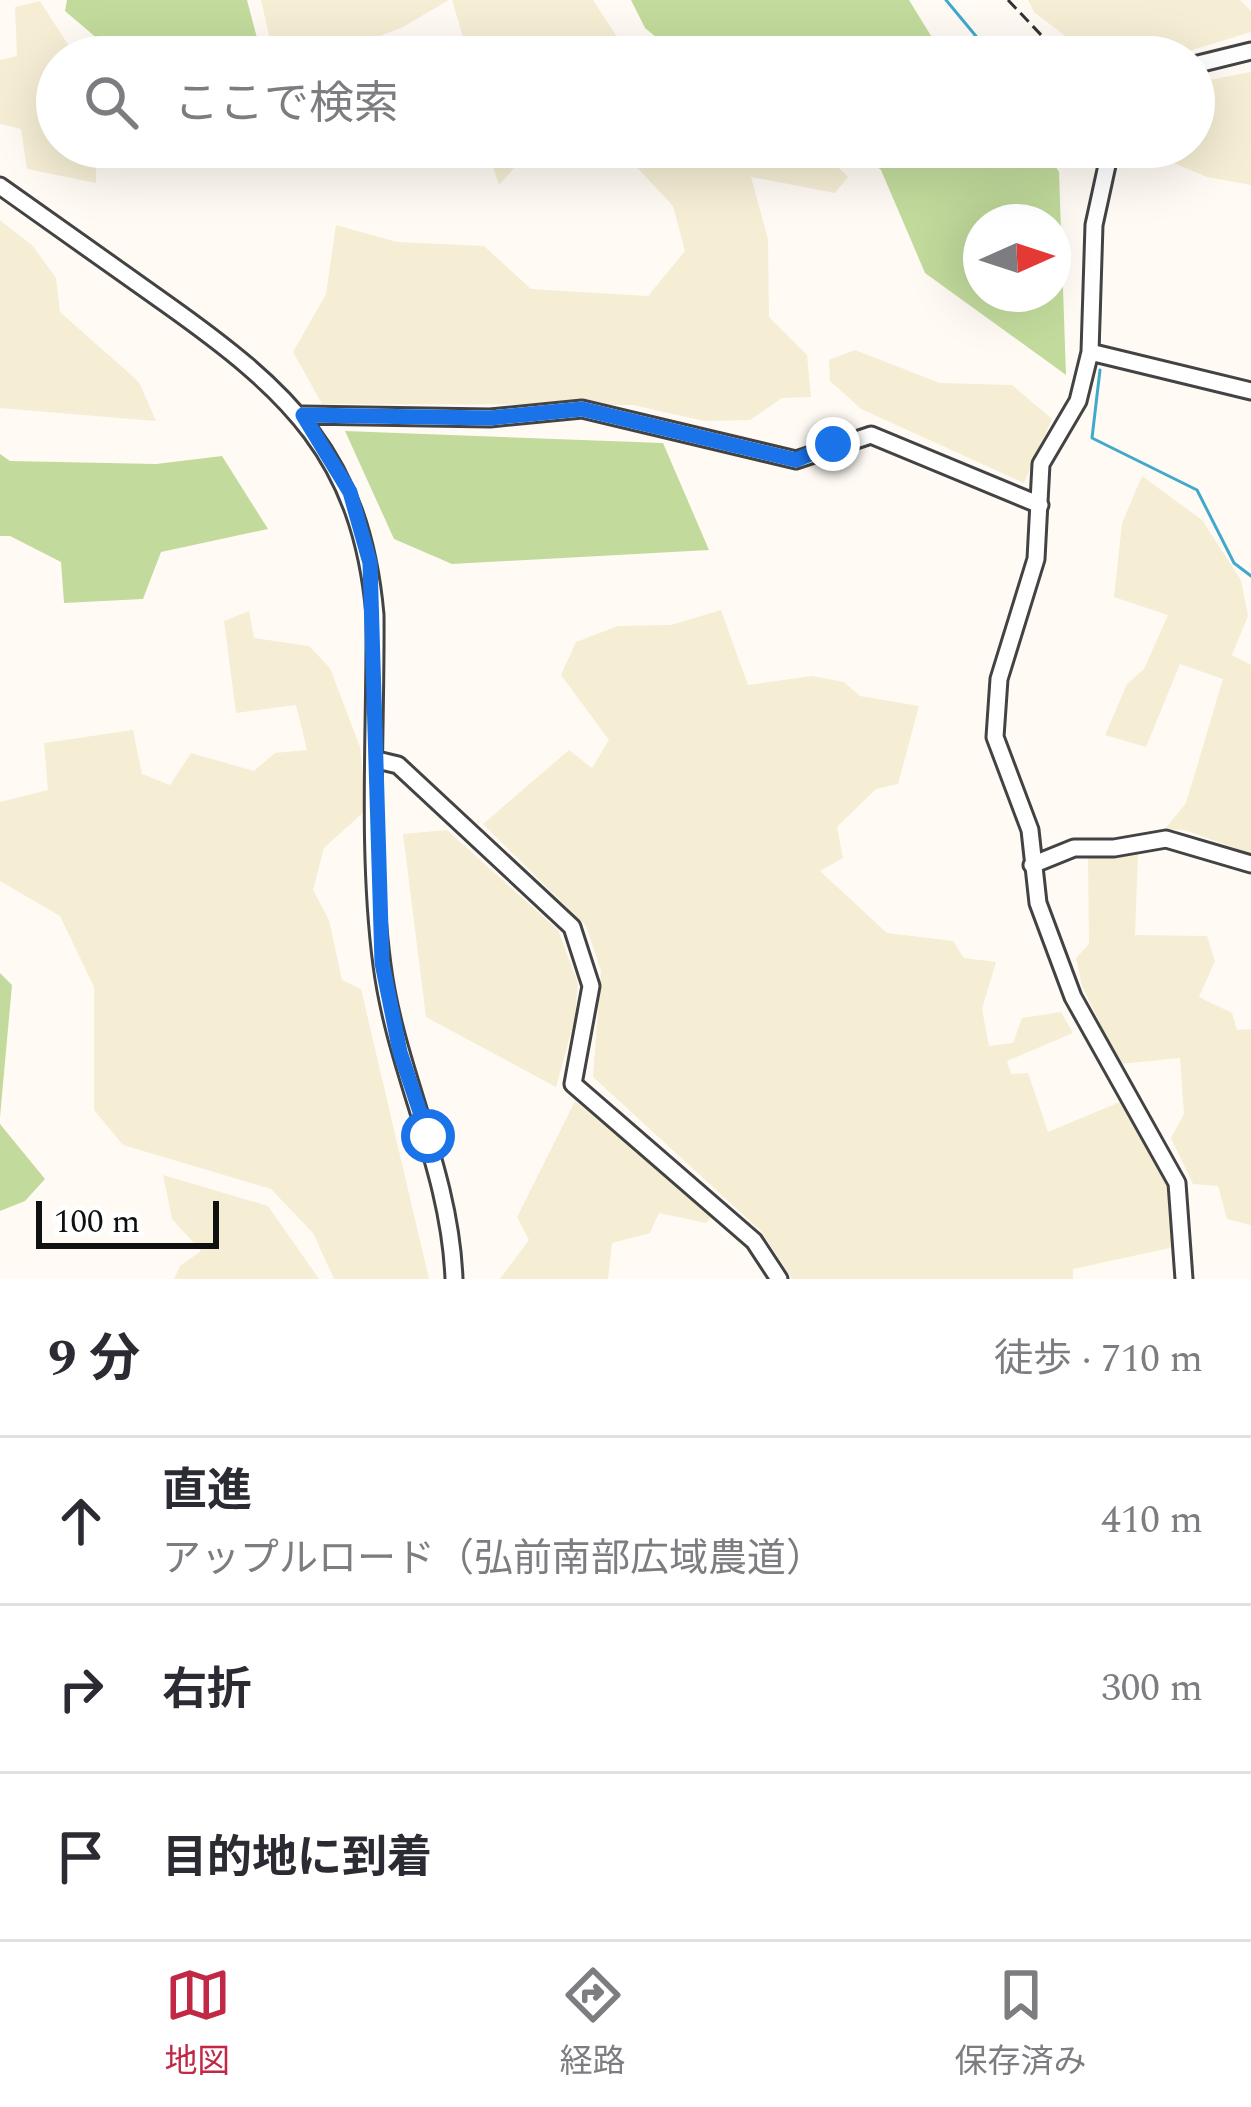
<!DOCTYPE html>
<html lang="ja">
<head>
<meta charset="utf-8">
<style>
	body { margin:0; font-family:Spectral,"Noto Sans JP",serif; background:#f2f2f3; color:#2b2b33 }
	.compass { position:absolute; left:963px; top:204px; width:108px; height:108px; border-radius:50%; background:#fff; box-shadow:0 12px 48px #0002; rotate:87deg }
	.scale { position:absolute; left:36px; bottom:30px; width:183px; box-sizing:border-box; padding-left:12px; border:6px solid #101010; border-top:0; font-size:33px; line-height:42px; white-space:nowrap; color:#101010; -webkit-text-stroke:9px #fff; paint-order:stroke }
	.stop { position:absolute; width:36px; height:36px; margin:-27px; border:9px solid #1a73e8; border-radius:50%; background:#fff }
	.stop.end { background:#1a73e8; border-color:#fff; box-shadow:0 3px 12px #0008 }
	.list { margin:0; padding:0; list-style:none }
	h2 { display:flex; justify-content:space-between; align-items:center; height:156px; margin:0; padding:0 48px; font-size:51px }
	h2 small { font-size:39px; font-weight:400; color:#7c7c81 }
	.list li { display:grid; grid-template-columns:78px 1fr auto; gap:36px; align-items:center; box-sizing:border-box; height:168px; padding:0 48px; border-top:3px solid #e1e1e2 }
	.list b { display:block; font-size:45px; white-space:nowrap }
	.list p { margin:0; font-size:39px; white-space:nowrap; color:#7c7c81 }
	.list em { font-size:39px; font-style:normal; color:#7c7c81 }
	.icon { flex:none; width:66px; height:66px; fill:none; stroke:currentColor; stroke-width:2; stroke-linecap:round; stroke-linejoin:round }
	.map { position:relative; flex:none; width:1251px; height:1279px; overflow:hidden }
	.search { position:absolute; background:#fff; box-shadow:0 12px 48px #0002; left:36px; right:36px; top:36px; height:132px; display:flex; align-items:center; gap:30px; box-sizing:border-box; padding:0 42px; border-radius:66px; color:#7c7c81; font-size:45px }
	.sheet { height:660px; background:#fff }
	nav { display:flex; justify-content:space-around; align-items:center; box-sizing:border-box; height:168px; border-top:3px solid #e1e1e2; background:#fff; font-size:33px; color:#7c7c81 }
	nav a { display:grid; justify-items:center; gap:6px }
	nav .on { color:#c02846 }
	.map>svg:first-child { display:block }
	.farmland { fill:#f5edd4 }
	.forest { fill:#c2db9c; fill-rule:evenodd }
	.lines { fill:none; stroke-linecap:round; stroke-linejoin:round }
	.stream { stroke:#40a9cc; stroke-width:3 }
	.minor-casing { stroke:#434343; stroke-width:21 }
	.path { stroke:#323232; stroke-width:3; stroke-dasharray:12 6; stroke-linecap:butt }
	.minor { stroke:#fff; stroke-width:15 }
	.route { stroke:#1a73e8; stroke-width:15 }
</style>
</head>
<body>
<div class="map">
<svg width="1251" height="1279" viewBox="0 0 1251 1279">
	<rect width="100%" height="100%" fill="#fffbf4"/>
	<path class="farmland" d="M 261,0 L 449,0 L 403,27 L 326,57 L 274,57 Z
		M 452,0 L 593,0 L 630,57 L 469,57 Z
		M 1028,0 L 1240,0 L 1251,11 L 1251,32 L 1169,57 L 1093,57 L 1034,12 Z
		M 40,1 L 76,57 L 57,57 L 57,147 L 96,147 L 96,183 L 27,169 L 21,129 L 0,124 L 0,60 L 17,56 L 15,7 Z
		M 1251,72 L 1251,185 L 1207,177 L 1174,163 L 1171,147 L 1194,147 L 1194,83 Z
		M 486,147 L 533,147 L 499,185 Z
		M 618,147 L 819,147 L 848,177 L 835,193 L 751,177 L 768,239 L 769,317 L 807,355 L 811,397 L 782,398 L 750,420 L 704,421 L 633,405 L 322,404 L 293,352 L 326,294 L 336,225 L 397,242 L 484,246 L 531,289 L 648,296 L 685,251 L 673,206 Z
		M 0,220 L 33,246 L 56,278 L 60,312 L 139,382 L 156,421 L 0,408 Z
		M 855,350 L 940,383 L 1012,385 L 1052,419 L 1024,483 L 861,409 L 830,381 L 829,360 Z
		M 1142,476 L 1202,520 L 1241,580 L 1248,616 L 1232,655 L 1251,665 L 1251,854 L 1185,830 L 1165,829 L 1186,803 L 1223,679 L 1180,664 L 1146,747 L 1105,735 L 1127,684 L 1144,669 L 1168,615 L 1114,597 L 1122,523 Z
		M 721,610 L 748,685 L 812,676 L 844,682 L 860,696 L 919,706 L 898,784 L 876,789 L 837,827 L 843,858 L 820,871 L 887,933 L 953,941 L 964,958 L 996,962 L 982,1009 L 989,1046 L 1013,1043 L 1022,1018 L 1061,1012 L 1073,1033 L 1007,1061 L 1011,1074 L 1028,1073 L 1048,1132 L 1120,1102 L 1176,1201 L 1174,1247 L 1073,1269 L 1073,1279 L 792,1279 L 761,1231 L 593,1077 L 601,971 L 586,926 L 483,824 L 569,750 L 592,768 L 609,740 L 561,675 L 576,642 L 618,626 L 671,625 Z
		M 249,611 L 254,638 L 309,646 L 330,668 L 360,747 L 366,810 L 324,848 L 313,890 L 329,920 L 342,980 L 361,989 L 429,1279 L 334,1279 L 313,1233 L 271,1189 L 123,1145 L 94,1110 L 94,987 L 60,916 L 0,881 L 0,802 L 48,790 L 44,743 L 133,730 L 142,774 L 170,785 L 191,753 L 254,771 L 275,753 L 307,750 L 296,705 L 236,713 L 224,621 Z
		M 447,830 L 558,930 L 578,983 L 575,1018 L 556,1087 L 426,1017 L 403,834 Z
		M 1138,853 L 1135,935 L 1207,936 L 1215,961 L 1199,997 L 1232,1013 L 1237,1030 L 1251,1029 L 1251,1225 L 1227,1219 L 1218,1186 L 1193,1184 L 1171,1138 L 1184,1114 L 1180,1058 L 1120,1064 L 1082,986 L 1076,958 L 1089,944 L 1088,858 Z
		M 575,1101 L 714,1214 L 706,1223 L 659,1213 L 650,1233 L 612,1243 L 608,1279 L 500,1279 L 529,1240 L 517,1217 Z
		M 163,1175 L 268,1206 L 319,1279 L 174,1279 L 180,1266 L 201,1251 L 172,1219 Z"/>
	<path class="forest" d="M 67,0 L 247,0 L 262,57 L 119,57 L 65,11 Z
		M 631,0 L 909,0 L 944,57 L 680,57 L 645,28 Z
		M 855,147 L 1043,147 L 1059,172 L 1066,375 L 925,273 L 881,170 ZM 981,222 L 1053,222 L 1053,294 L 981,294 Z
		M 345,431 L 663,443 L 709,550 L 452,564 L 394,539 Z
		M 0,454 L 10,461 L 156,464 L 222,456 L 268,529 L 161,552 L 143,599 L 64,603 L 61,562 L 10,536 L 0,536 Z
		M 0,973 L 12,985 L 0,1117 Z
		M 0,1124 L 45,1179 L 25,1201 L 0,1211 Z"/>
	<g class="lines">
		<path class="stream" d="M 946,0 L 980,41 L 1010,57
			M 1114,169 L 1123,148
			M 1099,344 L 1102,225
			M 1100,370 L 1092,438 L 1197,490 L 1234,563 L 1251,576"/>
		<g class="minor-casing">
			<path id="minor" d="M 1194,65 L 1251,51
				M 1111,147 L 1094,225 L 1090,352 L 1078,401 L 1041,464 L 1036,559 L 999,679 L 995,737 L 1030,830 L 1038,903 L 1073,997 L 1177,1183 L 1184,1279
				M 0,186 C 55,225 110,264 165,303 C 289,391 361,456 375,615 C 376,730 367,851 382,965 C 396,1073 450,1169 454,1279
				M 1090,352 L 1251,391
				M 303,415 L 490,418 L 582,409 L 796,460 L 871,435 L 1040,505
				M 377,760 L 398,765 L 572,927 L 591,986 L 573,1084 L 754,1241 L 779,1279
				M 1032,865 L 1074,848 L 1114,848 L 1166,839 L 1251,864"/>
		</g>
		<path class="path" d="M 1008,0 L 1062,57"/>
		<use href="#minor" class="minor"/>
	</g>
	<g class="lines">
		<path class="route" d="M 428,1136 L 400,1052 L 382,963 L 370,563 L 350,492 L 303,415 L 490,418 L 582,409 L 796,460 L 833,444"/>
	</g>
</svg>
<svg class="compass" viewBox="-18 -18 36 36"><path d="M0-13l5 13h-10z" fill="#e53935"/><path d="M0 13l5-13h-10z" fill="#7c7c81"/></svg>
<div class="scale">100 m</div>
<div class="stop" style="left:428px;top:1136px"></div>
<div class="stop end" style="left:833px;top:444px"></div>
<div class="search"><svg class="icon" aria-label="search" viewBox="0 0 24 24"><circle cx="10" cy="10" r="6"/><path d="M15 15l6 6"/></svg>ここで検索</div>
</div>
<section class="sheet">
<h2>9 分<small>徒歩 · 710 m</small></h2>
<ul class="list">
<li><svg class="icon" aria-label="ahead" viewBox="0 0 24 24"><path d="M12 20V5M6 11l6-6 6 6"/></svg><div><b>直進</b><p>アップルロード（弘前南部広域農道）</p></div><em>410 m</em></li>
<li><svg class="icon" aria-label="right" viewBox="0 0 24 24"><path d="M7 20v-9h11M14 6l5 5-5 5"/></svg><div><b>右折</b></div><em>300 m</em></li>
<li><svg class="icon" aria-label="arrive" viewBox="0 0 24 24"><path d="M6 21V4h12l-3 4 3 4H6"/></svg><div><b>目的地に到着</b></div></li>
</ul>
</section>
<nav>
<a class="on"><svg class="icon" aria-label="map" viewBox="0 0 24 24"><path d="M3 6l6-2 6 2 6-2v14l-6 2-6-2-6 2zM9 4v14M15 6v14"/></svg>地図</a>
<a><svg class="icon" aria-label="directions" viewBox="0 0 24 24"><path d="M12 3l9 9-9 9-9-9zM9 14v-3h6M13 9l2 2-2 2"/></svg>経路</a>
<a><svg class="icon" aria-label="saved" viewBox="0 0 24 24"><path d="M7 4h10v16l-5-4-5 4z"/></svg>保存済み</a>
</nav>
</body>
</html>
